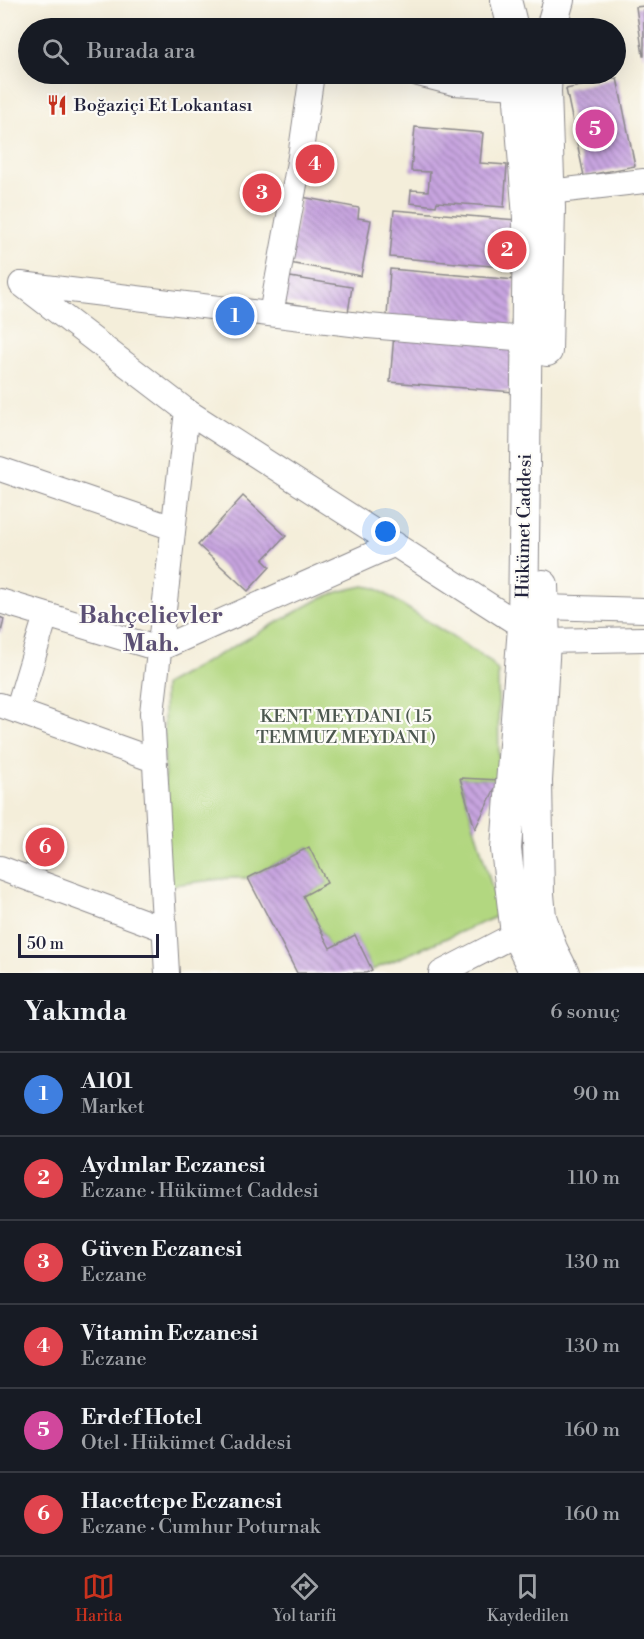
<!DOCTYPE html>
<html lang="tr">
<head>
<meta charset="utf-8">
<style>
	body { margin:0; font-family:"Libre Bodoni",serif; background:#242831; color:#f1f3f6 }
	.scale { position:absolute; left:18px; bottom:15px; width:141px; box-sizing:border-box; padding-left:6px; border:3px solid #22223b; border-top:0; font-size:16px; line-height:21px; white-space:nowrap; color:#22223b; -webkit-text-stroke:4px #fdfcf7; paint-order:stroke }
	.you { position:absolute; left:386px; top:532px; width:21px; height:21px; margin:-15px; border:4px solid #fff; border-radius:50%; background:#1a73e8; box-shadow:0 0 0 9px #1a73e833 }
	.badge { display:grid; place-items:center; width:39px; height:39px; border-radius:50%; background:#c8321e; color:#fff; font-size:20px; font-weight:700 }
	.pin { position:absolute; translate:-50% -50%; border:3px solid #fff; box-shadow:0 2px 6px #0006 }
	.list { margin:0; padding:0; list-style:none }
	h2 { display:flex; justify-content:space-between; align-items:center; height:78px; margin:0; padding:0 24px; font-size:26px }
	h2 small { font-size:20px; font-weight:400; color:#9ea1a6 }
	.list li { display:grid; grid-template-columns:39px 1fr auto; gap:18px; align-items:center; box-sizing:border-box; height:84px; padding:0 24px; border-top:2px solid #363941 }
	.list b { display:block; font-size:22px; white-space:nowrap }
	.list p { margin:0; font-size:20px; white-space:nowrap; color:#9ea1a6 }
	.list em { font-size:20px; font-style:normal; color:#9ea1a6 }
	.icon { flex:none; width:33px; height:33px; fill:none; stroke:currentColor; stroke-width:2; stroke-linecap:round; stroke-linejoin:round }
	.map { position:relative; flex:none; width:644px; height:973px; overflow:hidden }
	.search { position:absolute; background:#171b24; box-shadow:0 6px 24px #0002; left:18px; right:18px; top:18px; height:66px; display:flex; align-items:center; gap:15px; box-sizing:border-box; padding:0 21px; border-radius:33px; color:#9ea1a6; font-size:22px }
	.sheet { height:582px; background:#171b24 }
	nav { display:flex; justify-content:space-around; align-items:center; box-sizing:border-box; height:84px; border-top:2px solid #363941; background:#171b24; font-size:16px; color:#9ea1a6 }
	nav a { display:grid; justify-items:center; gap:3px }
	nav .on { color:#c8321e }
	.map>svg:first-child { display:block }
	.green { fill:#b2d780; stroke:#6a7c5e; stroke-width:1.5 }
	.building { fill:url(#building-back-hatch) }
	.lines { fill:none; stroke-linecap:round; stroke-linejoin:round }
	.minor-casing { stroke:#8b888a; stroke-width:26 }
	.major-casing { stroke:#8b888a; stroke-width:32 }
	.minor { stroke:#fff; stroke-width:24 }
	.major { stroke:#fff; stroke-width:30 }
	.labels { text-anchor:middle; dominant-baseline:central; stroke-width:4.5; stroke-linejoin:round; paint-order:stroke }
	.poi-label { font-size:18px; fill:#22223b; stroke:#fdfcf7; text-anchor:start }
	.street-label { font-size:18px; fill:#22223b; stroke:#fdfcf7 }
	.park-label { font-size:18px; fill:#4d5850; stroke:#fdfcf7 }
	.district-label { font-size:24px; font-weight:bold; fill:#5c5074; stroke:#fdfcf7 }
</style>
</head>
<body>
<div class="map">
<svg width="644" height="973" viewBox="0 0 644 973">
	<defs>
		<pattern id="building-back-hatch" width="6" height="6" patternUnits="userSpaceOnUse" patternTransform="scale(1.5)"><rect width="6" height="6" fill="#c7a4df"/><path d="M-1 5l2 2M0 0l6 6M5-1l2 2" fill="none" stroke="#a185b6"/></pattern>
	</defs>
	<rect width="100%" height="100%" fill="#fdfcf7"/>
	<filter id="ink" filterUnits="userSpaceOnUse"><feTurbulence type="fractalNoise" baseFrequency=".0167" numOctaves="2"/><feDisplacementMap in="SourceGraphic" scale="12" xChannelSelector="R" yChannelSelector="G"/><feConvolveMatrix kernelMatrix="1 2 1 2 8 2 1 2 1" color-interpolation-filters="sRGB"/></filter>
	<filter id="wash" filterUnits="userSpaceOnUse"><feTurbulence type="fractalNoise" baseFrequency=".008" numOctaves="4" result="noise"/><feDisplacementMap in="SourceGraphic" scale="24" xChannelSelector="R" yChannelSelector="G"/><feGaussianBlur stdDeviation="1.35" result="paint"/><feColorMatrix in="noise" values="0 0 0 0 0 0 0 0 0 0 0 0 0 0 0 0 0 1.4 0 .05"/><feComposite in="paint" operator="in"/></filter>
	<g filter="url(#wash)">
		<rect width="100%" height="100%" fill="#f4eeda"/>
		<path class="green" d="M 364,586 L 376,588 L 490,661 L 498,671 L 499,780 L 460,778 L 500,915 L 372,970 L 355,936 L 330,948 L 303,896 L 327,883 L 309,847 L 248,878 L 229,878 L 165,886 L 164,685 L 321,598 L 341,591 Z"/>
		<g id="blocks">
			<path class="building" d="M 644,6 L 644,56 L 643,56 L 636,7 Z
				M 617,78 L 635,166 L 584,176 L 566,89 Z
				M 415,127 L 483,133 L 480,163 L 507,165 L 504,207 L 437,202 L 436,206 L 410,203 L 411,190 L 428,191 L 430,172 L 411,171 Z
				M 302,197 L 359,208 L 358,218 L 371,220 L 361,276 L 289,263 Z
				M 394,210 L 518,220 L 514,268 L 390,257 Z
				M 390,269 L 515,280 L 511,327 L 387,317 Z
				M 284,276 L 352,287 L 348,313 L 280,302 Z
				M 394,334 L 518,344 L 514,392 L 390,382 Z
				M 243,496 L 286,536 L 263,560 L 270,567 L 248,591 L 198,545 Z
				M 0,617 L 4,619 L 1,633 L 0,633 Z
				M 460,778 L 499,780 L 475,829 Z
				M 309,847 L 327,883 L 303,896 L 330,948 L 355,935 L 372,970 L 366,973 L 297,973 L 248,878 Z"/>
		</g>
	</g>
	<g filter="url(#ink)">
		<use href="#blocks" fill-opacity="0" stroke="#8b888a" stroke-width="1.5"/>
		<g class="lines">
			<g class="minor-casing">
				<path id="minor" d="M 418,74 L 453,83 L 518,87
					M 549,192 L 644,181
					M 21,284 L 187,411 L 523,627
					M 21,284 L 368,326 L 527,339
					M 271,314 L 300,157 L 312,74
					M 0,469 L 173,528
					M 0,601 L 159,649 L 395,544
					M 543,607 L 644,610
					M 545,641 L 644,639
					M 0,705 L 154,760
					M 17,711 L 46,615
					M 0,868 L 164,929
					M 167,973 L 152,713 L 187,411
					M 441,973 L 516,934"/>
			</g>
			<g class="major-casing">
				<path id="major" d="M 506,0 L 513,28
					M 551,28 L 559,0
					M 517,74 L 528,218 L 523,627 L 506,849 L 516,934 L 535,973
					M 547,74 L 546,91 L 550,208 L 547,351
					M 543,585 L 545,641 L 537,781 L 539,894 L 541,917 L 552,949 L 564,973"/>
			</g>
			<use href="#minor" class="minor"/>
			<use href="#major" class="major"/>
		</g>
	</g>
	<defs>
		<g id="restaurant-bare" transform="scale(1.62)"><path d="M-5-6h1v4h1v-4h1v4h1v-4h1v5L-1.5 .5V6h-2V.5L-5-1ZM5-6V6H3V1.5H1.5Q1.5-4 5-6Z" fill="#c8321e" stroke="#fdfcf7" stroke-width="2.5" paint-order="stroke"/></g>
	</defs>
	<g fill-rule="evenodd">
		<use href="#restaurant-bare" x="57" y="105"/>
	</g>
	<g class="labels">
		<g class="poi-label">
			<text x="74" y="105">Boğaziçi Et Lokantası</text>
		</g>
		<g class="street-label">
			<text transform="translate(524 526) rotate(-89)">Hükümet Caddesi</text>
		</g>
		<g class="park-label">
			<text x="346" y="716">KENT MEYDANI ( 15<tspan x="346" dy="21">TEMMUZ MEYDANI )</tspan></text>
		</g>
		<g class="district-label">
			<text x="151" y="616">Bahçelievler<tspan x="151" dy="28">Mah.</tspan></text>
		</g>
	</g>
</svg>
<div class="scale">50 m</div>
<div class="you"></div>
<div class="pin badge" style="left:235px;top:316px;background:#3f7fe0">1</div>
<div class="pin badge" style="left:507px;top:250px;background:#e0444e">2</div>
<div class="pin badge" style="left:262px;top:193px;background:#e0444e">3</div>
<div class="pin badge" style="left:315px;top:164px;background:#e0444e">4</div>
<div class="pin badge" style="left:595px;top:129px;background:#d1479c">5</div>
<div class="pin badge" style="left:45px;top:847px;background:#e0444e">6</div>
<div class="search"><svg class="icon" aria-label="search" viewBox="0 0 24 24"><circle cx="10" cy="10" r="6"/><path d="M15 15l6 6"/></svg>Burada ara</div>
</div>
<section class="sheet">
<h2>Yakında<small>6 sonuç</small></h2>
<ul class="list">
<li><span class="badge" style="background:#3f7fe0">1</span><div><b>A101</b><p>Market</p></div><em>90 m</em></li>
<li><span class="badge" style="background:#e0444e">2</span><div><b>Aydınlar Eczanesi</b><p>Eczane · Hükümet Caddesi</p></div><em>110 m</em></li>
<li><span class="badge" style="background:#e0444e">3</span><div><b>Güven Eczanesi</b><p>Eczane</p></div><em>130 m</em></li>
<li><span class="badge" style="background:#e0444e">4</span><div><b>Vitamin Eczanesi</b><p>Eczane</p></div><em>130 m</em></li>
<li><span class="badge" style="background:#d1479c">5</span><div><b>Erdef Hotel</b><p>Otel · Hükümet Caddesi</p></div><em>160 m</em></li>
<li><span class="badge" style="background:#e0444e">6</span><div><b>Hacettepe Eczanesi</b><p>Eczane · Cumhur Poturnak</p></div><em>160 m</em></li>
</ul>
</section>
<nav>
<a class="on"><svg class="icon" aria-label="map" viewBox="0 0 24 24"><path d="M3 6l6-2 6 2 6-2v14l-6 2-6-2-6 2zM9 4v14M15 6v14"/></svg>Harita</a>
<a><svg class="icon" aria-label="directions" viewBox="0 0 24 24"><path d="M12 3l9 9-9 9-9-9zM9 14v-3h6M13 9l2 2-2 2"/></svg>Yol tarifi</a>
<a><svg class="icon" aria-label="saved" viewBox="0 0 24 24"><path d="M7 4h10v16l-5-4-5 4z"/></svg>Kaydedilen</a>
</nav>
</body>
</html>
